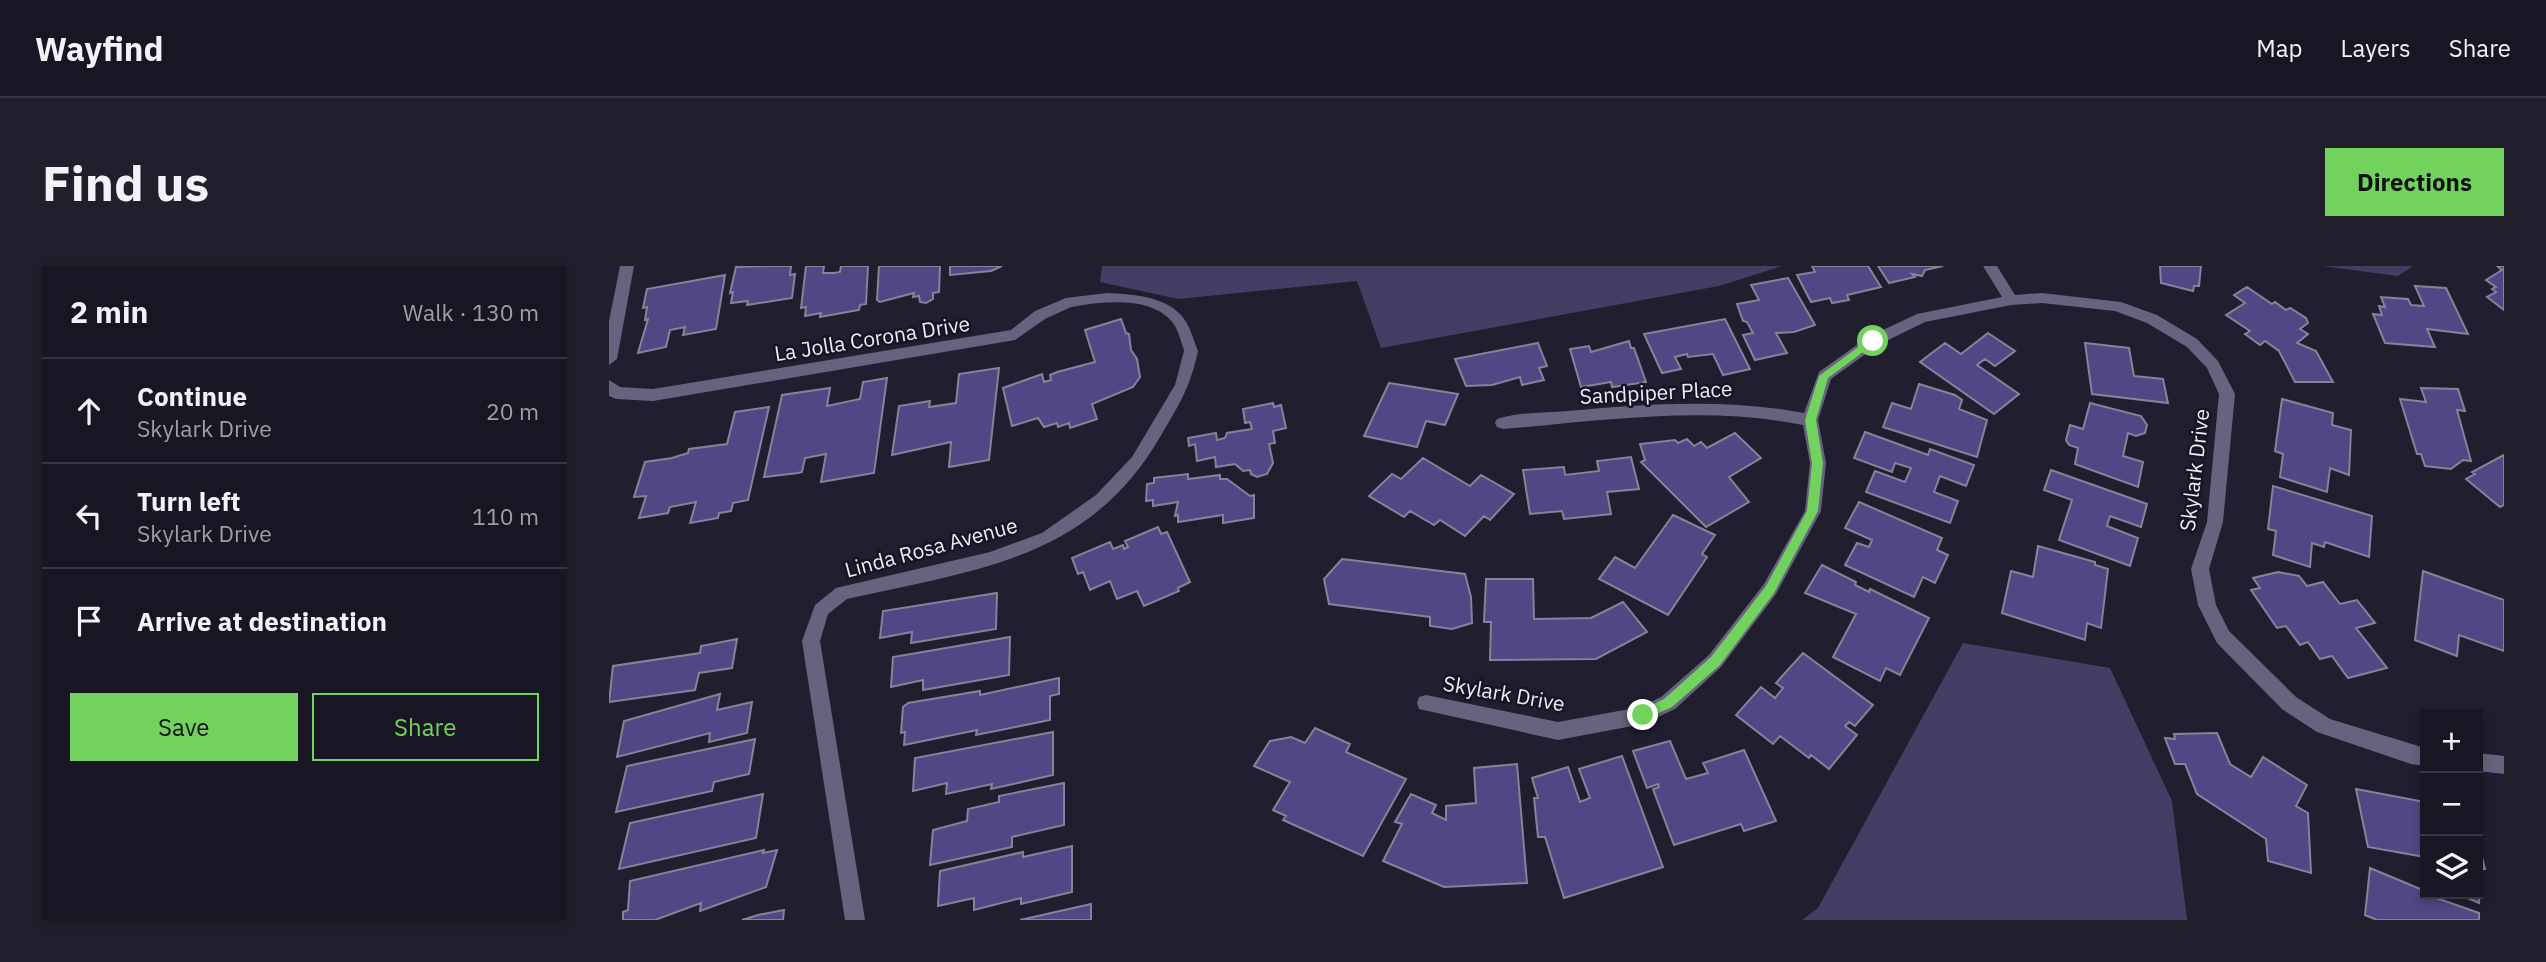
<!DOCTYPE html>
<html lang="en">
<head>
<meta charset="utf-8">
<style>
	body { margin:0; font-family:"IBM Plex Sans",sans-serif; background:#211f2b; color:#f1f3f6 }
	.controls { position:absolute; right:21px; bottom:21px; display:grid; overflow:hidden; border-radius:0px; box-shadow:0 4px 10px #0003 }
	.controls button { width:63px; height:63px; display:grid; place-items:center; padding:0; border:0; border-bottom:2px solid #363541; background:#181623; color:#f1f3f6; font:35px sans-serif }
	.stop { position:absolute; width:21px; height:21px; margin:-16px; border:5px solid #71d35e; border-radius:50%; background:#fff }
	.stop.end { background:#71d35e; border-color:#fff; box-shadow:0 2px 7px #0008 }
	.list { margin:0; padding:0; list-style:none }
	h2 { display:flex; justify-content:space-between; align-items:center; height:91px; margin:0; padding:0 28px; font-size:30px }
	h2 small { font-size:23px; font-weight:400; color:#9f9fa6 }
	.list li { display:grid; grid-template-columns:46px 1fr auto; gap:21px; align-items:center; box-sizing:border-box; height:105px; padding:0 28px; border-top:2px solid #363541 }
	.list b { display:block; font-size:26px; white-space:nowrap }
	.list p { margin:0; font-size:23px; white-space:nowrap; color:#9f9fa6 }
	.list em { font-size:23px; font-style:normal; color:#9f9fa6 }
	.actions { display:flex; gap:14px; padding:21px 28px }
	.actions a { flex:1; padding:16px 0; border:2px solid #71d35e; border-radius:0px; text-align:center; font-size:24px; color:#71d35e }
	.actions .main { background:#71d35e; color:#111 }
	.icon { flex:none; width:38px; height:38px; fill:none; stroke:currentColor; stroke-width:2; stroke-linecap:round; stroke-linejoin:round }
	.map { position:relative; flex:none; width:1895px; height:654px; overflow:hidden; border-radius:0px }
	header { display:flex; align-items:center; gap:42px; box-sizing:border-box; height:98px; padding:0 35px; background:#181623; border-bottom:2px solid #363541 }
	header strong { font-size:33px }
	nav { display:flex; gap:38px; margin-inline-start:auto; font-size:24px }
	.intro { display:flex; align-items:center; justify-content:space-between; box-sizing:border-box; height:168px; padding:0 42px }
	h1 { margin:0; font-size:49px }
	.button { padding:18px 32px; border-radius:0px; background:#71d35e; color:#111; font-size:24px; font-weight:700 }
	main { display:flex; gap:42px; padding:0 42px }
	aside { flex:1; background:#181623; border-radius:0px; box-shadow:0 4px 10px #0003 }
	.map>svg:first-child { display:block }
	.green { fill:#443e64 }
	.building { fill:#524784; stroke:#858398; stroke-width:2 }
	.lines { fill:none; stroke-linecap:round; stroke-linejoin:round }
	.lane { fill:#67637f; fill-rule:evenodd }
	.street { fill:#67637f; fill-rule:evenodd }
	.route { fill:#71d35e }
	.labels { text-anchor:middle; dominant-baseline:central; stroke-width:5; stroke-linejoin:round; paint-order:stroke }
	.street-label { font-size:21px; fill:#ecebf7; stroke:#171525 }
</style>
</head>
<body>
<header>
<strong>Wayfind</strong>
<nav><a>Map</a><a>Layers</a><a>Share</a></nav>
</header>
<div class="intro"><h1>Find us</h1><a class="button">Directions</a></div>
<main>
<aside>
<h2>2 min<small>Walk · 130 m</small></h2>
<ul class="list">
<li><svg class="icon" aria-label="ahead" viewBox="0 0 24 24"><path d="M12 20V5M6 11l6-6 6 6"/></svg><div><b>Continue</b><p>Skylark Drive</p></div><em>20 m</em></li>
<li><svg class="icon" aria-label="left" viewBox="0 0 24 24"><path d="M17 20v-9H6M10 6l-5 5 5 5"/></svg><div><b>Turn left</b><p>Skylark Drive</p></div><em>110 m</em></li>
<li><svg class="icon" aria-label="arrive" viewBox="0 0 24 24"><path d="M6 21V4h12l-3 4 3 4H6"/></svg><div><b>Arrive at destination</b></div></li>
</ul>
<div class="actions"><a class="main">Save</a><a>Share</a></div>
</aside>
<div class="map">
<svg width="1895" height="654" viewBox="0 0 1895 654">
	<rect width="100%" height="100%" fill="#201e2f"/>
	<path class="green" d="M 493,0 L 1173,0 L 1110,20 L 772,82 L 748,15 L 569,33 L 491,16 Z
		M 1713,0 L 1804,0 L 1789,10 Z
		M 1354,377 L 1501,402 L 1563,535 L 1578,654 L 1193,654 L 1209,642 Z"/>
	<path class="building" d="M 157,0 L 182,0 L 181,9 L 186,8 L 183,32 L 138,39 L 139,35 L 122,37 L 124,26 L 121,27 L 127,1 Z
		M 197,0 L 215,0 L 214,7 L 225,7 L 231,6 L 232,0 L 259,0 L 257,38 L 251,39 L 250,44 L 211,51 L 212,47 L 196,50 L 197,41 L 192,42 Z
		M 270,0 L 331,0 L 330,26 L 324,27 L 324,33 L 317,37 L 311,36 L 310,30 L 304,31 L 305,27 L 271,36 L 268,34 Z
		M 341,0 L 393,0 L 382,5 L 341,9 Z
		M 1203,0 L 1259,0 L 1272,21 L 1238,29 L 1240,34 L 1223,37 L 1221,32 L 1202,36 L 1188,9 L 1206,6 Z
		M 1269,0 L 1334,0 L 1316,4 L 1313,10 L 1303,8 L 1306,11 L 1280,17 Z
		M 1551,0 L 1592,0 L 1590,20 L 1585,20 L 1584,25 L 1552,17 Z
		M 1888,0 L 1895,0 L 1895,44 L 1878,31 L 1887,26 L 1883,23 L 1887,21 L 1877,14 L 1893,4 Z
		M 116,9 L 107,63 L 74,69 L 76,61 L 61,64 L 57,81 L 29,87 L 39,53 L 36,54 L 38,41 L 34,42 L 38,23 Z
		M 1179,12 L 1206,59 L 1185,66 L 1167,67 L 1178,87 L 1146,94 L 1134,69 L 1144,67 L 1138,56 L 1134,55 L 1128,38 L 1150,34 L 1142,19 Z
		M 1806,20 L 1837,22 L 1859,68 L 1818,63 L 1826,81 L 1776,77 L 1764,48 L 1773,49 L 1770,40 L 1776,41 L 1772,31 L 1799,33 L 1802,39 L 1815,40 Z
		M 1638,21 L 1663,38 L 1666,36 L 1677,44 L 1681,42 L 1697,52 L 1699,57 L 1691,63 L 1699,68 L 1688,77 L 1707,85 L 1724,116 L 1686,116 L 1670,85 L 1656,75 L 1651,79 L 1636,68 L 1641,65 L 1617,49 L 1636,37 L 1625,29 Z
		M 512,53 L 517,67 L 520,68 L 522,84 L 528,93 L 531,111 L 524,121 L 483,138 L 488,153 L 461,162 L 460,157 L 449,161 L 448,157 L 435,161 L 429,152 L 403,160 L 394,122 L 433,108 L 435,116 L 442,114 L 441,109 L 448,106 L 486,96 L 476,64 Z
		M 1116,53 L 1141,103 L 1114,109 L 1104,88 L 1079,91 L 1078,88 L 1066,91 L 1072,103 L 1053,107 L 1035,68 Z
		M 1379,67 L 1406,85 L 1386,100 L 1376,93 L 1368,99 L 1410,128 L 1385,148 L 1311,96 L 1336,77 L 1352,88 Z
		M 1020,75 L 1022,82 L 1025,82 L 1037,116 L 1003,121 L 1002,116 L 972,121 L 961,83 L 980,80 L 982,86 Z
		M 929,77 L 938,100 L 930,102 L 935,114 L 913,119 L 911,111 L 883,119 L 857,120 L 846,93 Z
		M 1476,77 L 1520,82 L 1525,110 L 1554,113 L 1559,137 L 1483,128 Z
		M 390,102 L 380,194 L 340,201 L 342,176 L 283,189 L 290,140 L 321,135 L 320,141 L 347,137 L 350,108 Z
		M 278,112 L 265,207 L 212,216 L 217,188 L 196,192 L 193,206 L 189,207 L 155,211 L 173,129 L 221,122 L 218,140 L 251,133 L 254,116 Z
		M 780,117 L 849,128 L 836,159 L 817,155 L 808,181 L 755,170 Z
		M 1310,118 L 1346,129 L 1353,134 L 1350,143 L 1378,154 L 1368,191 L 1274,161 L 1283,137 L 1302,143 Z
		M 1812,122 L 1849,123 L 1856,145 L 1848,144 L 1862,195 L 1854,194 L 1842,203 L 1816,200 L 1812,188 L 1808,188 L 1791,133 L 1817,136 Z
		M 1673,133 L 1724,147 L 1723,159 L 1742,164 L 1740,209 L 1721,202 L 1718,226 L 1671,211 L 1674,188 L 1666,185 Z
		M 664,137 L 665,141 L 672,139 L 677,162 L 664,165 L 666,177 L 660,178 L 664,197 L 658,208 L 648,211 L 642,208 L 641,204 L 634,205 L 626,198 L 607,201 L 606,191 L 588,195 L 586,178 L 580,180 L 579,172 L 607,167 L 608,174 L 616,172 L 618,167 L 643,163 L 641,156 L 636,157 L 634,143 Z
		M 1481,137 L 1532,150 L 1538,159 L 1536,167 L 1527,170 L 1519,167 L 1514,190 L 1534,196 L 1529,221 L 1466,198 L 1469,182 L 1460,179 L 1457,174 L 1461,159 L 1474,163 Z
		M 160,141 L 139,234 L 124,237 L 122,245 L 110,247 L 109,252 L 81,257 L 87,236 L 61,241 L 59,247 L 30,252 L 37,230 L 25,231 L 36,196 L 63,192 L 79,187 L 80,183 L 118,178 L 126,146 Z
		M 1256,166 L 1319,189 L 1321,183 L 1365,199 L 1357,220 L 1331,210 L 1325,226 L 1349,235 L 1341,257 L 1257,226 L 1266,205 L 1296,216 L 1302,202 L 1286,197 L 1283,206 L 1245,192 Z
		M 1126,167 L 1152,192 L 1120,211 L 1140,236 L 1097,261 L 1032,196 L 1036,194 L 1031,178 L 1066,174 L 1069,177 L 1078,173 L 1085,180 L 1092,176 L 1098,182 Z
		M 1895,189 L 1895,239 L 1891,241 L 1857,213 L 1866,208 L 1863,206 Z
		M 1022,191 L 1030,223 L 998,226 L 1002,248 L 955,253 L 953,245 L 921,248 L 914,204 L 955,201 L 956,209 L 990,205 L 988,195 Z
		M 814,192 L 861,220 L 872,209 L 905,228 L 881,254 L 875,250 L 856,270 L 831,254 L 825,259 L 801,245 L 795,251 L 760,230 L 783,208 L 792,213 Z
		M 1442,204 L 1538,238 L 1532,261 L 1501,250 L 1498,260 L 1529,272 L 1521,300 L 1450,274 L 1463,234 L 1435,224 Z
		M 579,208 L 579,213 L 611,209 L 611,213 L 618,213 L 641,230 L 645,229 L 645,252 L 614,257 L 614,249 L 569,256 L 569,249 L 566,250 L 569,236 L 544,240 L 544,234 L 537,235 L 538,218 L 545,217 L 545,212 Z
		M 1664,220 L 1763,250 L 1760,291 L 1716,276 L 1715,281 L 1703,277 L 1701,301 L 1664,289 L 1667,265 L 1659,263 Z
		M 1250,236 L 1333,272 L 1328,284 L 1339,289 L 1326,317 L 1314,311 L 1305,331 L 1236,299 L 1248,277 L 1260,281 L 1263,274 L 1236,262 Z
		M 1064,249 L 1106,269 L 1093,288 L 1098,291 L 1059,349 L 990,313 L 1006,291 L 1026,302 Z
		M 549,261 L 552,268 L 558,266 L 581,316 L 569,322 L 570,325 L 535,340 L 528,325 L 508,333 L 501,315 L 481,324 L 474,306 L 469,308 L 463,292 L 501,276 L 504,283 L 514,279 L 515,283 L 519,281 L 516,275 Z
		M 1429,280 L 1486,296 L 1486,299 L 1499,303 L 1492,362 L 1478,357 L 1476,374 L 1393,347 L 1402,305 L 1424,311 Z
		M 733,293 L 856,308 L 862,331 L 863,357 L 843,363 L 821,360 L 821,351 L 720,338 L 715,313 Z
		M 1213,299 L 1247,316 L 1246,319 L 1260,326 L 1261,323 L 1320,352 L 1291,409 L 1277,402 L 1271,415 L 1224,391 L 1247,348 L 1196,327 Z
		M 1814,305 L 1895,334 L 1895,385 L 1850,369 L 1848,390 L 1806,374 Z
		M 1669,306 L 1690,310 L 1698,320 L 1714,316 L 1731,338 L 1748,334 L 1766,357 L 1747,362 L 1778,402 L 1739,412 L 1723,390 L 1711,393 L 1699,376 L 1691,379 L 1677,360 L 1668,362 L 1642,324 L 1651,322 L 1644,312 Z
		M 877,313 L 924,313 L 925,353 L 982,352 L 1014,336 L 1038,366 L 987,393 L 881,394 L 882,356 L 875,356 Z
		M 388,327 L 387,363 L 302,377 L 303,366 L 271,372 L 274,345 Z
		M 401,371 L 400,409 L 314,424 L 314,414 L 282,421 L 284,391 Z
		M 128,373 L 123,402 L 90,407 L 86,424 L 0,436 L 4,400 L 91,387 L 92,380 Z
		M 1194,387 L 1264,439 L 1246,460 L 1240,456 L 1236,460 L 1248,469 L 1220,503 L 1202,489 L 1200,492 L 1171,470 L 1164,478 L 1127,449 L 1152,421 L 1166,432 L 1174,422 L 1167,417 Z
		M 450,412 L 450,428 L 441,430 L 441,454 L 367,469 L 368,464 L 295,479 L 296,466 L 292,467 L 294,441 L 299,437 L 371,425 L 371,429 Z
		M 111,428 L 108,444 L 143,436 L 138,467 L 100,476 L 101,467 L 8,491 L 15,455 Z
		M 706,462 L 741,478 L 737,486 L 797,513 L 754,590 L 674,554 L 677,550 L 664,544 L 681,516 L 645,500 L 661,475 L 682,471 L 696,477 Z
		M 444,466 L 444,509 L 382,523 L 383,518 L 337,528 L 338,517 L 304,525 L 306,492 Z
		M 1608,467 L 1621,498 L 1642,511 L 1654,491 L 1698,519 L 1687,540 L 1699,547 L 1702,607 L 1659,595 L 1657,573 L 1588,528 L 1576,498 L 1566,498 L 1556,472 L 1566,473 L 1565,468 Z
		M 146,473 L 140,508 L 105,516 L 103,525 L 7,546 L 18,500 Z
		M 1061,475 L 1077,513 L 1099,507 L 1094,497 L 1135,484 L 1167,555 L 1135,565 L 1132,558 L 1065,579 L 1044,523 L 1050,521 L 1049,518 L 1038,522 L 1024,485 Z
		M 1013,490 L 1054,601 L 955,632 L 936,571 L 929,571 L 925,532 L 929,532 L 923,512 L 959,501 L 971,536 L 981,532 L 970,503 Z
		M 908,498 L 918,617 L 835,621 L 774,595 L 793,558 L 786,556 L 802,528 L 827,539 L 823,547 L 837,554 L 837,540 L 867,537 L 865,502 Z
		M 455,517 L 455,559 L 403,571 L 403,581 L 321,599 L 324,564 L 358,555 L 359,543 L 390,536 L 390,530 Z
		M 1747,523 L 1816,536 L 1816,591 L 1759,581 Z
		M 154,528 L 147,572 L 10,603 L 21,557 Z
		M 1869,576 L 1876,603 L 1872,603 L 1870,637 L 1849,628 L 1869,628 Z
		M 463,580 L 463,626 L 412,638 L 412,632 L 365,644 L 365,632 L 329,640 L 331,605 L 414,586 L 414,591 Z
		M 155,584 L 154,587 L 168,584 L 157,621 L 91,645 L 92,637 L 46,654 L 14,654 L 14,646 L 19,644 L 21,615 Z
		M 1761,602 L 1816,625 L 1816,628 L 1870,647 L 1870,654 L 1768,654 L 1756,649 Z
		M 482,638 L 482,654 L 411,654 Z
		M 175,644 L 174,654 L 133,654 L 149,649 Z"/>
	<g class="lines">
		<path class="lane" d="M 498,27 C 522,28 555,30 572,49 C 581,59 584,73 589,85 L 587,88 L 577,88 C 572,79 571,66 564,57 C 542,28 488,36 457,42 L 450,37 L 457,32 Z"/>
		<path class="street" d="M 11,0 L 25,0 L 8,93 L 0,99 L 0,55 Z
			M 1374,0 L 1388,0 L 1406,29 L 1433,27 L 1512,36 L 1548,49 L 1588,73 L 1609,95 L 1626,128 L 1614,256 L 1600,303 L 1607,339 L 1620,365 L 1687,431 L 1721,453 L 1816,482 L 1816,500 L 1802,498 L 1708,466 L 1673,443 L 1608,377 L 1589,339 L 1582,303 L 1598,256 L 1610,128 L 1598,102 L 1578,81 L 1538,57 L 1506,45 L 1433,37 L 1402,39 L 1316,56 L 1269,79 L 1222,113 L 1209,154 L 1217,197 L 1212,245 L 1167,328 L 1112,401 L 1066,443 L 1034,458 L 949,474 L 810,443 L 808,437 L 810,431 L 817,429 L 949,456 L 1032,441 L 1052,431 L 1100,389 L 1155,318 L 1196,245 L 1201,197 L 1194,159 C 1095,139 994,155 894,163 L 888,161 L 886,157 L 888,153 C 910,146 936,147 958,145 C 1038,138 1117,132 1195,147 L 1210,106 L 1259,71 L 1308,48 L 1393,31 Z
			M 457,32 L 464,37 L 462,41 L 436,53 L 406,74 L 44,135 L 7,133 L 0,130 L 0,114 L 11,121 L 44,123 L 402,64 L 426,45 Z
			M 582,80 L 589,85 C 581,122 570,139 551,171 C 479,295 365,304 238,333 L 219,348 L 211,375 L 256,654 L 236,654 L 193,375 L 206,339 L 227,322 L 381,286 L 433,267 L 487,229 L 523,191 L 566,119 L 575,85 Z
			M 1869,487 L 1895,490 L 1895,508 L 1869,505 Z"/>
	</g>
	<path class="route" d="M 1260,73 L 1269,75 L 1219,112 L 1207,154 L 1214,197 L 1209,245 L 1165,327 L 1111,399 L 1063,441 L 1034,454 L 1030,453 L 1030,445 L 1055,433 L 1102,391 L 1157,320 L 1198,245 L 1203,197 L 1196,154 L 1210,110 Z"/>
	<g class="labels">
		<g class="street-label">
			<text transform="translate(263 72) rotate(-9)">La Jolla Corona Drive</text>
			<text transform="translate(1047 126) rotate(-3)">Sandpiper Place</text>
			<text transform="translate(1585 204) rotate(-83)">Skylark Drive</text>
			<text transform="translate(322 281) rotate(-15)">Linda Rosa Avenue</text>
			<text transform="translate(895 427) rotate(10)">Skylark Drive</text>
		</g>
	</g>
</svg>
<div class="controls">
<button>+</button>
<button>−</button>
<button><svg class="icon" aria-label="layers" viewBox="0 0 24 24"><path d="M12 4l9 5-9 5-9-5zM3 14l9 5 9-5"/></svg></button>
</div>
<div class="stop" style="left:1264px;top:75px"></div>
<div class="stop end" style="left:1034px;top:449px"></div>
</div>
</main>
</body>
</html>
